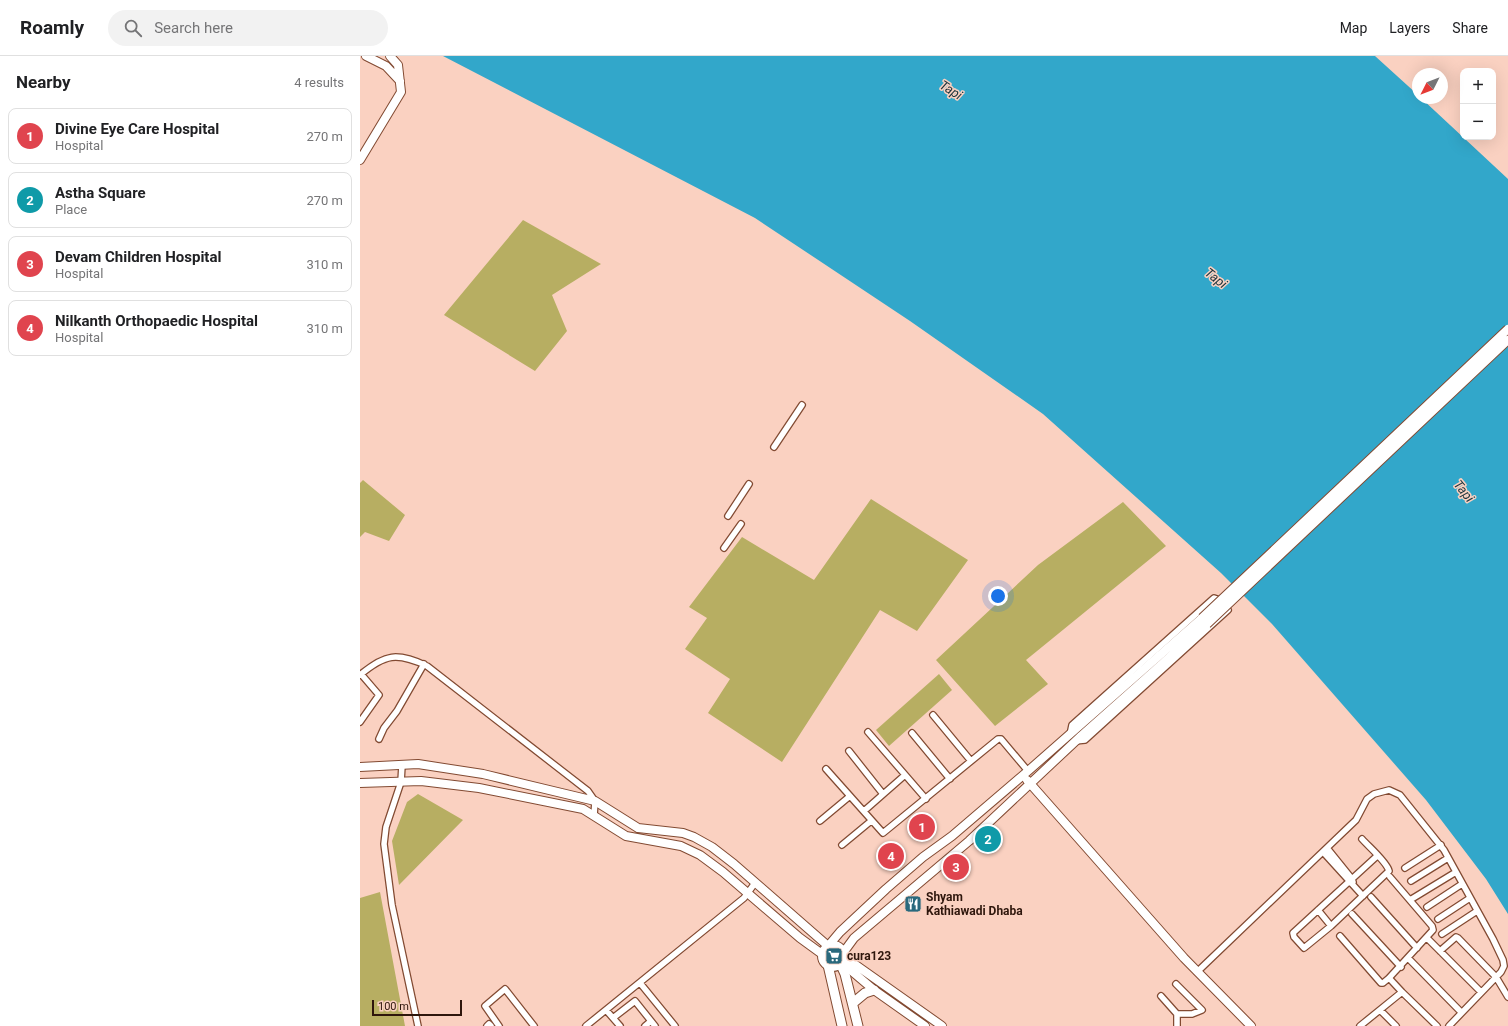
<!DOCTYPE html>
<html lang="en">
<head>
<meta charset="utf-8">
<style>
	body { margin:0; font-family:Roboto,sans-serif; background:#f2f2f2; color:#202124 }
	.controls { position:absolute; right:12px; top:12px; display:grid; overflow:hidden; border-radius:8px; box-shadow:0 4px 16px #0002 }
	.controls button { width:36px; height:36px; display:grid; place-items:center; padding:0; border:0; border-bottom:1px solid #e0e0e0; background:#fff; color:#202124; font:20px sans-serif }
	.compass { position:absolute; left:1052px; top:12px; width:36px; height:36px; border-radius:50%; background:#fff; box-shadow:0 4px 16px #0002; rotate:228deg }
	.scale { position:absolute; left:12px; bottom:10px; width:90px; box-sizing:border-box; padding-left:4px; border:2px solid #2e160c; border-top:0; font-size:11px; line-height:14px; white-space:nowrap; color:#2e160c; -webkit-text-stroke:3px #fad1c1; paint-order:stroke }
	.you { position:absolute; left:638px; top:540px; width:14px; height:14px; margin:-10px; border:3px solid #fff; border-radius:50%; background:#1a73e8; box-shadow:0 0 0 6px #1a73e833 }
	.badge { display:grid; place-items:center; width:26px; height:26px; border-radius:50%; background:#29697d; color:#fff; font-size:13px; font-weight:700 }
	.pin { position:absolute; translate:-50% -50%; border:2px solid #fff; box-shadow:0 1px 4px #0006 }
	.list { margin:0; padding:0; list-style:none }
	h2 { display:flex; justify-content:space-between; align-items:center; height:52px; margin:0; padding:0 16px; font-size:17px }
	h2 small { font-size:13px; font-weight:400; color:#757577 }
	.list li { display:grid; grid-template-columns:26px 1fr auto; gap:12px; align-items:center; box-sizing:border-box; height:56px; margin:0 8px 8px; padding:0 8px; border:1px solid #e0e0e0; border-radius:8px }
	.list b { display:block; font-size:15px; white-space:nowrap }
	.list p { margin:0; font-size:13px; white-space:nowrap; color:#757577 }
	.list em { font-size:13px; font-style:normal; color:#757577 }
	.icon { flex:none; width:22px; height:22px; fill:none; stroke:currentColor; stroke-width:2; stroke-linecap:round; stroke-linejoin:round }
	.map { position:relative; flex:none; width:1148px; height:970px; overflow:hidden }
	header { display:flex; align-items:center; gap:24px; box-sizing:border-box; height:56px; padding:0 20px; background:#fff; border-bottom:1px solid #e0e0e0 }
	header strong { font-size:19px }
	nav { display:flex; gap:22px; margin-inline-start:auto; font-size:14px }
	.search { width:280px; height:36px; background:#f2f2f2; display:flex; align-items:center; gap:10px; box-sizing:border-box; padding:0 14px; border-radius:22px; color:#757577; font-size:15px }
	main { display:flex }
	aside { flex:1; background:#fff }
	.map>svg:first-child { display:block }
	.green { fill:#b7ae62 }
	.water { fill:#32a7ca }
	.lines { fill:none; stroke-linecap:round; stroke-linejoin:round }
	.street-casing { stroke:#824a32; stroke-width:8 }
	.secondary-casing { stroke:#824a32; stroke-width:10 }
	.primary-casing { stroke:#824a32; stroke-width:11 }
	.street { stroke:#fff; stroke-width:5.5 }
	.secondary { stroke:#fff; stroke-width:8 }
	.primary { stroke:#fff; stroke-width:9 }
	.secondary-bridge-casing { stroke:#824a32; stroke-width:10; stroke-linecap:butt }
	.secondary-bridge { stroke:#fff; stroke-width:8 }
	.labels { text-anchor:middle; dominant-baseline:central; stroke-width:3; stroke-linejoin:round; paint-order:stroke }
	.poi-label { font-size:12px; font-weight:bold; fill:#2e160c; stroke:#fad1c1; text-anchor:start }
	.water-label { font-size:13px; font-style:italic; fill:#1c343d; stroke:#fad1c1 }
</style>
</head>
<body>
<header>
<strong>Roamly</strong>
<div class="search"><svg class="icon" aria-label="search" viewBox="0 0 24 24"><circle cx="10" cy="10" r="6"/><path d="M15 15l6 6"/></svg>Search here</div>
<nav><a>Map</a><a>Layers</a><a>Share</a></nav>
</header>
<main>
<aside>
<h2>Nearby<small>4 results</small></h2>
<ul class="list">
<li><span class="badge" style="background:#e0444e">1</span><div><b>Divine Eye Care Hospital</b><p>Hospital</p></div><em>270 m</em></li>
<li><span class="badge" style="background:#0f9aa8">2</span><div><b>Astha Square</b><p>Place</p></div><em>270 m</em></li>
<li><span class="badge" style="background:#e0444e">3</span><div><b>Devam Children Hospital</b><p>Hospital</p></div><em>310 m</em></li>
<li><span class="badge" style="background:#e0444e">4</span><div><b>Nilkanth Orthopaedic Hospital</b><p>Hospital</p></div><em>310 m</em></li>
</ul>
</aside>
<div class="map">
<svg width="1148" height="970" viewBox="0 0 1148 970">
	<rect width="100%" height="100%" fill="#fad1c1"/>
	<path class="green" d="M 163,164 L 241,208 L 192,239 L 207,275 L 175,315 L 84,259 Z
		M 3,424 L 45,459 L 29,485 L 5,476 L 0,481 L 0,427 Z
		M 511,443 L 608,504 L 557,575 L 520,554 L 422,706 L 348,657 L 370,623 L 325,593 L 347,562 L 329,551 L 382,481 L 454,524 Z
		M 763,446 L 806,490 L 666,604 L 688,628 L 635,670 L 576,604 L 678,509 Z
		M 579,618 L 592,634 L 529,690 L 516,674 Z
		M 58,738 L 103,764 L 39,829 L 32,785 L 47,746 Z
		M 20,836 L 45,970 L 0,970 L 0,842 Z"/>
	<path class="water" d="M 83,0 L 1015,0 L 1058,39 L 1058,42 L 1061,42 L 1148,123 L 1148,858 L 1126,823 L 1066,744 L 912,568 L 861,517 L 683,358 L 550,265 L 395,162 Z"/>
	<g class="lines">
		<g class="street-casing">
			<path id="street" d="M 414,391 L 442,349
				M 368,460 L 389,428
				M 364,492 L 381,468
				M 0,619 C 25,598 37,596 67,610 L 228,735 L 235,745 L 234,760
				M 573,659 L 611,705
				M 0,666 L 19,639 L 1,618
				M 508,676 L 566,743
				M 552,677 L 590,723
				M 710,679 L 712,669 L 854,542 L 857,543 L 868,554 L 725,684 L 715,685
				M 19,683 L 24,672 L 37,655 L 64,608
				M 489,695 L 523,738
				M 42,709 L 41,726 L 26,771 L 24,788 L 32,849 L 58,970
				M 466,713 L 523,777 L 638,683 L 641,683 L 668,715
				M 504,755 L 545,719
				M 460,765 L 490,740
				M 1002,783 C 1008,790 1027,806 1029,815 L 971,870 L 944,892 L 934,881 L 933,877 L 1017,800
				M 482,789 L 511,765
				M 967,792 L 992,823 L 993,826
				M 963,796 L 1003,840
				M 1045,812 L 1081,789
				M 1030,821 L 1072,870 L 1073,874 L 1029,922 L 1042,936
				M 1051,825 L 1088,802
				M 1011,841 L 1057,892
				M 1050,844 L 1096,816
				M 1067,851 L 1102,828
				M 958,854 L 971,870
				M 992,858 L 1041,911
				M 1078,863 L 1110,842
				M 1082,878 L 1117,855
				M 980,880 L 1021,927 L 1023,927 L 1029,922
				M 1067,882 L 1121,936
				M 1080,895 L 1096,881 L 1098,882 L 1136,921 L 1148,941
				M 1048,902 L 1101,956
				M 837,916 L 996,764 L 1007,743 L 1014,738 L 1029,734 L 1040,739 L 1084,794 L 1133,883 L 1143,904 L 1144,910 L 1141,916 L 1089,970
				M 280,927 L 315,970
				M 816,928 L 842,954 L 832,958 L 817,958 L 817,970
				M 801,940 L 817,958
				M 246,954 L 260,970
				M 1020,954 L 1036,970
				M 253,962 L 275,945 L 295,970
				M 127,970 L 129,968 L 131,970
				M 139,970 L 125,950 L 145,933 L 174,970
				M 226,970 L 384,842 L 395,827
				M 285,970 L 291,965
				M 1000,970 L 1042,936 L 1077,970"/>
		</g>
		<g class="secondary-casing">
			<path id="secondary" d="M 6,0 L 26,10 L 40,25
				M 0,104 L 41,36 L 38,9 L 30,0
				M 0,711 L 58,708 L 123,718 L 235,745 L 278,772 L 323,777 L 334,781 L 352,791 L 374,808 L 468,890
				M 667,724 L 824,902 L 891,970
				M 0,727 L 61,725 L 119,732 L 223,753 L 266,780 L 321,790 L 340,799 L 363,816 L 440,882 L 462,898
				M 469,889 L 480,876 L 526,833 L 563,801 L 592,780 L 668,715 L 842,562
				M462 900a11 11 0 1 1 22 0a11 11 0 1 1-22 0Z
				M 483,897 L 494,882 L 609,785 L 721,680 L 847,568
				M 483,900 L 582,970
				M 481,906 L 514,934 L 565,970"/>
		</g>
		<g class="primary-casing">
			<path id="primary" d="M 480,907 L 485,918 L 498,970
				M 468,909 L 482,970
				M 493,947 L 505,937 L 514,934"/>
		</g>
		<use href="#street" class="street"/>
		<use href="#secondary" class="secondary"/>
		<use href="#primary" class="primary"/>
		<g class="secondary-bridge-casing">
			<path id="secondary-bridge" d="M 842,562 L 1148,273
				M 847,568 L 1148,284"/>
		</g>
		<use href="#secondary-bridge" class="secondary-bridge"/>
	</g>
	<defs>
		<g id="restaurant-square" transform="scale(0.9)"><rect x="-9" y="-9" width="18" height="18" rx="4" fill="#29697d" stroke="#fad1c1"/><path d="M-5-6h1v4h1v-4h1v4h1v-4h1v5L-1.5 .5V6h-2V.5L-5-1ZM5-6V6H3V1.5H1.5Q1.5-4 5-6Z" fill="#fff"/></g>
		<g id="supermarket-square" transform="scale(0.9)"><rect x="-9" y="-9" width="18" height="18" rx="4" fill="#29697d" stroke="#fad1c1"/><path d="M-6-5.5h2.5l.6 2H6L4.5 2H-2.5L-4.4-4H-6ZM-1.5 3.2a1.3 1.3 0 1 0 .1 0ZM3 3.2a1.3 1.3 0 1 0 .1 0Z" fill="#fff"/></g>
	</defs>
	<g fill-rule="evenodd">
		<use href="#restaurant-square" x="553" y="848"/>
		<use href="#supermarket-square" x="474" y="900"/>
	</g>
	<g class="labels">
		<g class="poi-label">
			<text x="566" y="841">Shyam<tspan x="566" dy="14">Kathiawadi Dhaba</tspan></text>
			<text x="487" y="900">cura123</text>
		</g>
		<g class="water-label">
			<text transform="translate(591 34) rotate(32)">Tapi</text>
			<text transform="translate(856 222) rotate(38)">Tapi</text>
			<text transform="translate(1104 435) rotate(51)">Tapi</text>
		</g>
	</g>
</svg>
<div class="controls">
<button>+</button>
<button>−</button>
</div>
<svg class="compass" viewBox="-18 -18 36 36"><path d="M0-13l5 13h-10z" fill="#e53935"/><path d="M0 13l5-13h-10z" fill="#757577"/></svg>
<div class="scale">100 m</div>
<div class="you"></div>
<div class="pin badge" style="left:562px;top:771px;background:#e0444e">1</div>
<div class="pin badge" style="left:628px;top:783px;background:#0f9aa8">2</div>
<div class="pin badge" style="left:596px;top:811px;background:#e0444e">3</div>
<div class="pin badge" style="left:531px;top:800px;background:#e0444e">4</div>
</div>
</main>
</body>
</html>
